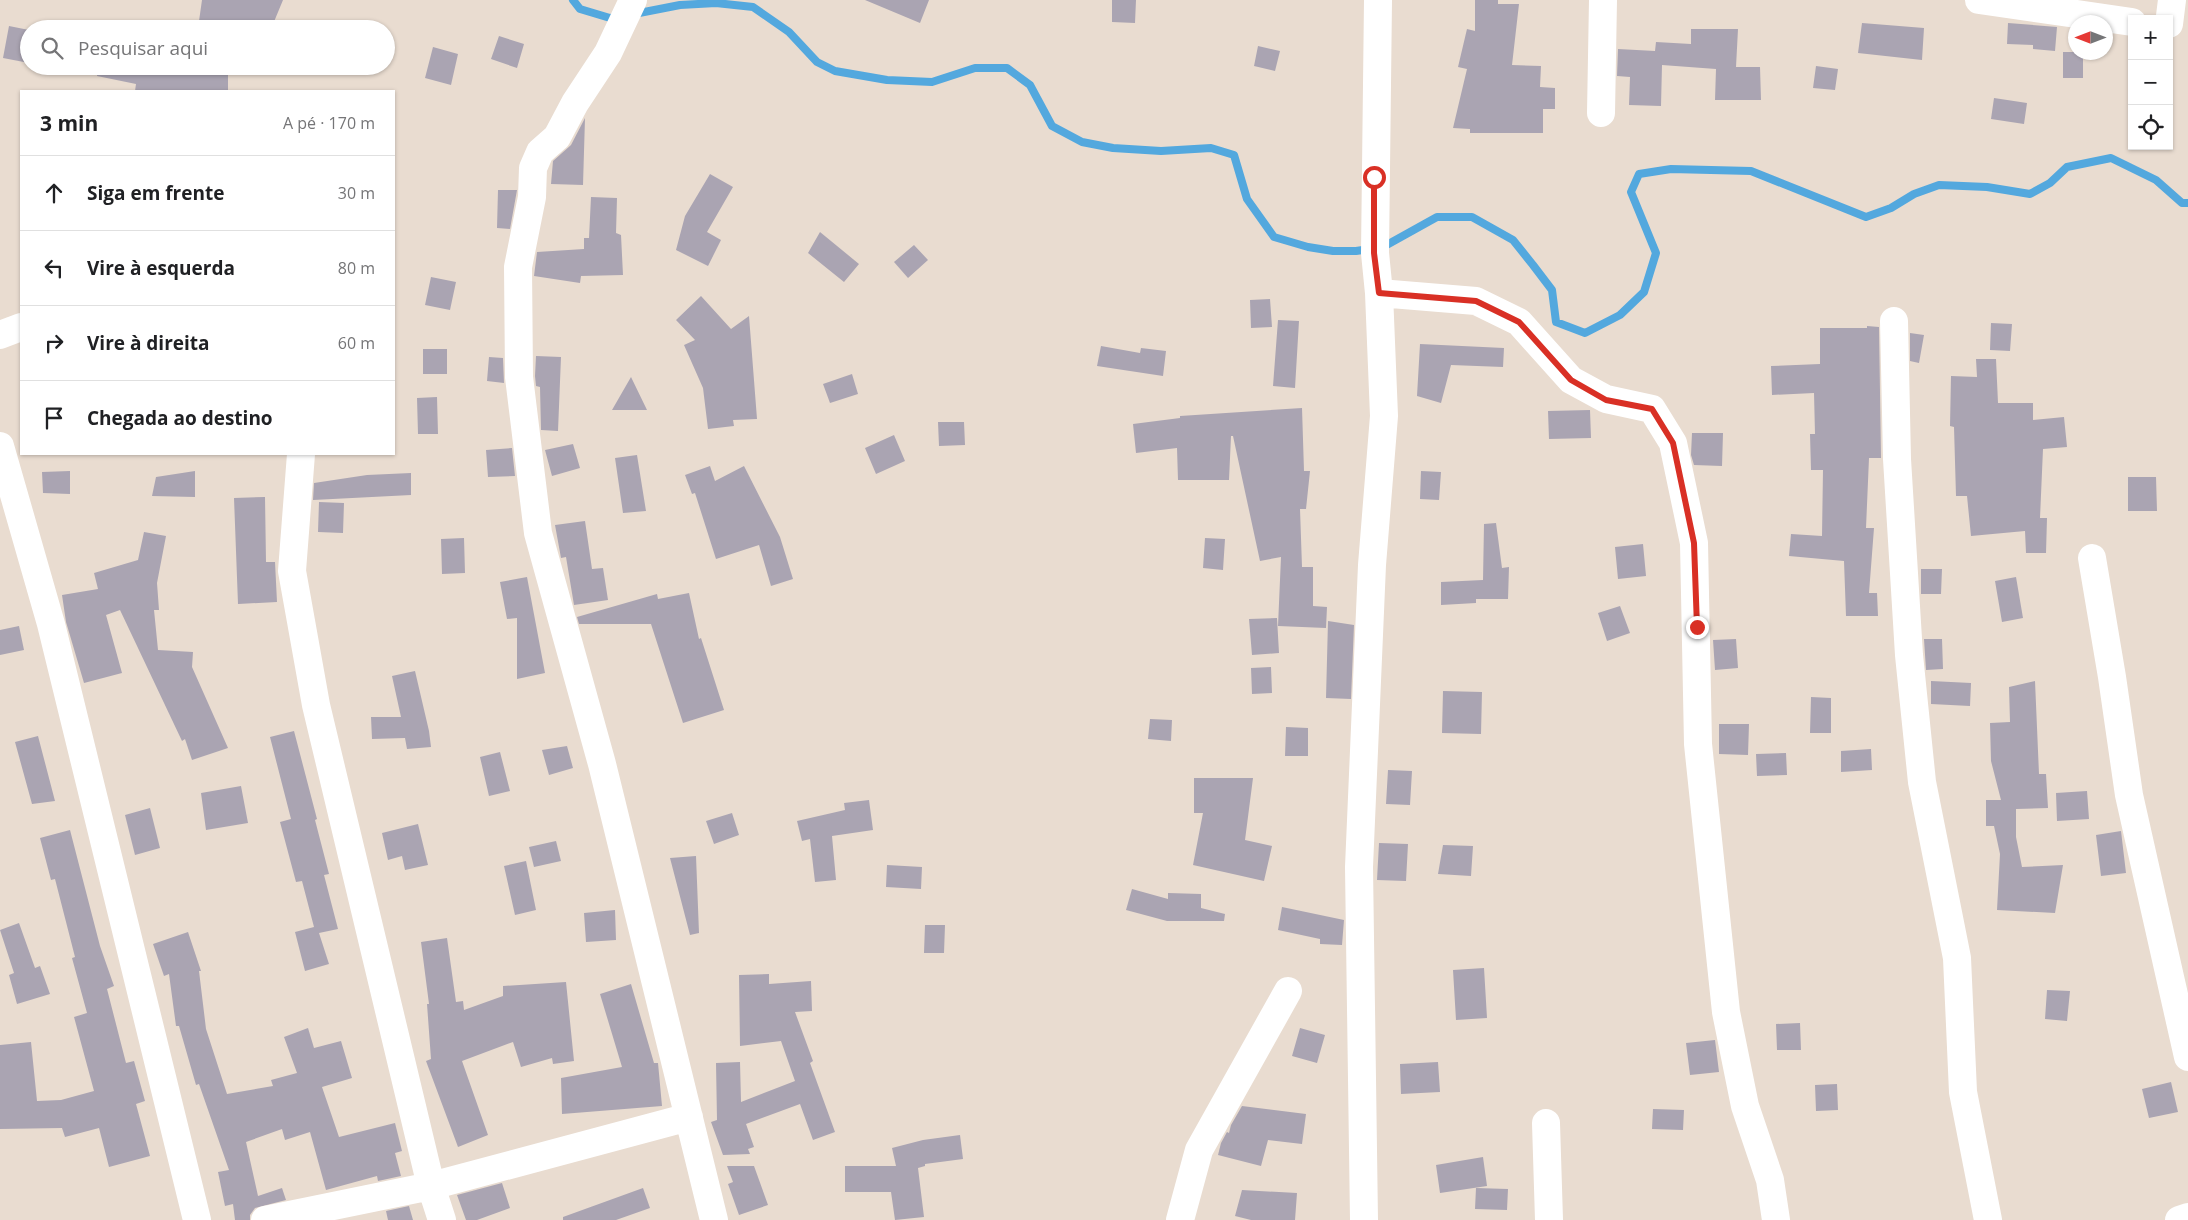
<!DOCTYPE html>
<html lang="pt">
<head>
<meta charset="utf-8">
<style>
	body { margin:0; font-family:"Open Sans",sans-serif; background:#f2f2f2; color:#202124 }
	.controls { position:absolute; right:15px; top:15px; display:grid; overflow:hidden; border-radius:0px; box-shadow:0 1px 4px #0004 }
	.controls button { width:45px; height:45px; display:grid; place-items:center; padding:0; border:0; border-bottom:1px solid #e0e0e0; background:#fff; color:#202124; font:25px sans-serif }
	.compass { position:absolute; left:2068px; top:15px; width:45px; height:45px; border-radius:50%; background:#fff; box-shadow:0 1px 4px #0004; rotate:270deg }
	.stop { position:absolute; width:15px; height:15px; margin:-11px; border:4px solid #d93025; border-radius:50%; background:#fff }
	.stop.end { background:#d93025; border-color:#fff; box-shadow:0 1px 5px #0008 }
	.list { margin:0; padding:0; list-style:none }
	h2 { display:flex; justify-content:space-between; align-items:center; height:65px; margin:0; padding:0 20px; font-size:21px }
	h2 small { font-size:16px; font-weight:400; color:#757577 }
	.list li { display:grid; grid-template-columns:32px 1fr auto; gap:15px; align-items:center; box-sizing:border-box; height:75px; padding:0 20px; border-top:1px solid #e0e0e0 }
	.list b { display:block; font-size:19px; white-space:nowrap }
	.list em { font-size:16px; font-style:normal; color:#757577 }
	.icon { flex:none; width:28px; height:28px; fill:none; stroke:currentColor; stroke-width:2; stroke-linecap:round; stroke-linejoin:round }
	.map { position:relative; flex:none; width:2188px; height:1220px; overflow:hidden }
	.search { position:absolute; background:#fff; box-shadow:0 1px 4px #0004; left:20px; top:20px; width:375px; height:55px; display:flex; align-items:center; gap:12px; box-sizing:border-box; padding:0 18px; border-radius:28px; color:#757577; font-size:19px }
	.panel { position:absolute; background:#fff; box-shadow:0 1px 4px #0004; left:20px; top:90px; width:375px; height:365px; border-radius:0px }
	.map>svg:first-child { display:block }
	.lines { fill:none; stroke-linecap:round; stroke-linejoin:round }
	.stream { stroke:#53a8de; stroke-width:8 }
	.building { fill:#aaa4b2 }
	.minor { stroke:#fff; stroke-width:28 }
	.route { stroke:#d93025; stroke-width:6 }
</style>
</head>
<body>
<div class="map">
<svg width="2188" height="1220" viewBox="0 0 2188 1220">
	<rect width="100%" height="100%" fill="#e9dcd0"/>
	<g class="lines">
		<path class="stream" d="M 573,0 L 580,9 L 610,18 L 618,17
			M 634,14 L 680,5 L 716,3 L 753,7 L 789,32 L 817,62 L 835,71 L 887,80 L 932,82 L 975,68 L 1007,68 L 1030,85 L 1052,126 L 1082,142 L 1113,148 L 1161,151 L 1211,148 L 1234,155 L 1247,199 L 1274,237 L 1308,247 L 1333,251 L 1356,251 L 1383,247 L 1437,217 L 1472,217 L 1513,240 L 1533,265 L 1552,290 L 1556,322 L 1585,333 L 1620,315 L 1644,292 L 1656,253 L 1631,192 L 1639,174 L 1671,169 L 1751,171 L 1866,217 L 1891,208 L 1914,194 L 1939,185 L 1987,187 L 2030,194 L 2050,183 L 2067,167 L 2111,158 L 2156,180 L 2182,203 L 2188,203"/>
	</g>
	<path class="building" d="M 202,0 L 283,0 L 271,29 L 246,29 L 199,21 Z
		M 865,0 L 929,0 L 920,23 Z
		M 1112,0 L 1136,0 L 1135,23 L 1112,22 Z
		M 1475,0 L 1498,0 L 1498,4 L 1519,4 L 1512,65 L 1541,66 L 1540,87 L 1555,88 L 1555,109 L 1543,109 L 1543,133 L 1470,133 L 1470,129 L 1453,128 L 1467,69 L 1458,67 L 1467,29 L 1475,31 Z
		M 1862,23 L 1924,28 L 1922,60 L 1858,53 Z
		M 2008,23 L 2057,27 L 2055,51 L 2033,49 L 2033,45 L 2007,44 Z
		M 9,26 L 29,30 L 29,63 L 3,58 Z
		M 1691,29 L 1738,29 L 1736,67 L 1760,67 L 1761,100 L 1715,100 L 1716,69 L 1662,65 L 1661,106 L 1629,105 L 1630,77 L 1617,76 L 1618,49 L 1655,51 L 1656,42 L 1691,44 Z
		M 499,36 L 524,44 L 517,68 L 491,59 Z
		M 1258,46 L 1280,51 L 1275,71 L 1254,66 Z
		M 433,47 L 458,54 L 451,85 L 425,78 Z
		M 2063,52 L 2083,52 L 2083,78 L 2063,78 Z
		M 98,66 L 228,66 L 228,91 L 135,91 L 136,84 L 97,76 Z
		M 1816,66 L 1838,69 L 1835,90 L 1813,88 Z
		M 1994,98 L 2027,103 L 2024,124 L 1991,119 Z
		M 585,118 L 583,185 L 551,184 L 553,161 L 571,145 Z
		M 710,174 L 733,187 L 707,232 L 721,240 L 708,266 L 676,250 L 685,216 Z
		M 498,190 L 517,190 L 510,229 L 497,228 Z
		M 591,197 L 617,198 L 616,233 L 621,235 L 623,275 L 581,276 L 580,283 L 534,276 L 537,252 L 584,249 L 584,238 L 589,238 Z
		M 820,232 L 859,264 L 844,282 L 808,253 Z
		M 914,245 L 928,260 L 908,278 L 894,262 Z
		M 431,277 L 456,282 L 450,310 L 425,305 Z
		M 701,296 L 731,329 L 749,316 L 757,419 L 733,420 L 734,426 L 708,429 L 703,388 L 684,345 L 695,340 L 676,320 Z
		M 1270,299 L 1272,327 L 1251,328 L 1250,300 Z
		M 1278,320 L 1299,321 L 1295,388 L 1273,386 Z
		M 1991,323 L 2012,324 L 2010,351 L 1990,350 Z
		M 1867,326 L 1879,327 L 1881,458 L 1869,458 L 1866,528 L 1874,528 L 1869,593 L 1877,593 L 1878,616 L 1846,616 L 1844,561 L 1789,556 L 1791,534 L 1822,536 L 1823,470 L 1811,470 L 1810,434 L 1815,434 L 1814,393 L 1772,395 L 1771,366 L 1820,364 L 1820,328 L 1867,328 Z
		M 1910,333 L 1924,335 L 1919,363 L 1910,361 Z
		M 1420,344 L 1504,348 L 1503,367 L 1451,365 L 1441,403 L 1417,396 Z
		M 1101,346 L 1140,353 L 1141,348 L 1166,351 L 1163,376 L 1097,366 Z
		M 423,349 L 447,349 L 447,374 L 423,374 Z
		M 536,356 L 561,357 L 558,431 L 541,430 L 540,387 L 536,386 L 535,376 Z
		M 489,357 L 503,358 L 504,383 L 487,381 Z
		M 1976,359 L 1996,359 L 1998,403 L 2033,403 L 2033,420 L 2064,417 L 2067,447 L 2043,449 L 2040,518 L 2047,518 L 2046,553 L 2026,553 L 2025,531 L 1971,536 L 1967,496 L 1956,496 L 1954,427 L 1950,426 L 1951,376 L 1977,377 Z
		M 852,374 L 858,394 L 830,403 L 823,384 Z
		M 631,377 L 647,410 L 612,410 Z
		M 437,397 L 438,434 L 418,434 L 417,398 Z
		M 1302,408 L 1304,471 L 1310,471 L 1306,509 L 1300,509 L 1302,567 L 1313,567 L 1313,606 L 1327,607 L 1326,628 L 1278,626 L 1281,557 L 1260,561 L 1233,436 L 1231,436 L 1229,480 L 1178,480 L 1177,448 L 1136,453 L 1133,424 L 1180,418 L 1180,416 Z
		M 1590,410 L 1591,438 L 1549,439 L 1548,411 Z
		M 938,422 L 964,422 L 965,445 L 939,446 Z
		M 1692,433 L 1723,433 L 1722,466 L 1694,465 L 1691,455 Z
		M 894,435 L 905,461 L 876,474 L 865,448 Z
		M 573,444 L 580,468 L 552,476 L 545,450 Z
		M 512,448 L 515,476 L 488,477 L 486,450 Z
		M 637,455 L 646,511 L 623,513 L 615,458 Z
		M 710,466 L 715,481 L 744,466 L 780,537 L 793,579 L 771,586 L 759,545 L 716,559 L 695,493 L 692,494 L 685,475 Z
		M 70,471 L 70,494 L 43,493 L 42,472 Z
		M 195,471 L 195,497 L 152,496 L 156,477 Z
		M 1421,471 L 1441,472 L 1439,500 L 1420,499 Z
		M 411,473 L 411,495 L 313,500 L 314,483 L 367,475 Z
		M 2128,477 L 2156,477 L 2157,511 L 2128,511 Z
		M 265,497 L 266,562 L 275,562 L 277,602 L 238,604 L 234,498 Z
		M 319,502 L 344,503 L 343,533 L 318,532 Z
		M 585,521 L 592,569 L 603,568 L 608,600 L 574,605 L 566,557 L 561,558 L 555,525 Z
		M 1496,523 L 1502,568 L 1509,567 L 1508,599 L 1476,599 L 1476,603 L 1441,605 L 1441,582 L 1483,580 L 1484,524 Z
		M 144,532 L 166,536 L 157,583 L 159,610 L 154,610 L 158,650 L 193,652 L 192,667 L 228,748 L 192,760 L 185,739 L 182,741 L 120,610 L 106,615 L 122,673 L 84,683 L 66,622 L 62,595 L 98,589 L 94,573 L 138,560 Z
		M 464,538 L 465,573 L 442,574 L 441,539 Z
		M 1205,538 L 1225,539 L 1223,570 L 1203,568 Z
		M 1643,544 L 1646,576 L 1618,579 L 1615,547 Z
		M 1921,569 L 1942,569 L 1941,594 L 1921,594 Z
		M 527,577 L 545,673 L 517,679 L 517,618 L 507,619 L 500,582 Z
		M 2016,577 L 2023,618 L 2002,622 L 1995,581 Z
		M 689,593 L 699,639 L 701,638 L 724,710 L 683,723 L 651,624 L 579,624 L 577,617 L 657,594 L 658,599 Z
		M 1620,606 L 1630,633 L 1607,641 L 1598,613 Z
		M 1277,618 L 1279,653 L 1252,655 L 1249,619 Z
		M 1328,621 L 1354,625 L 1351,699 L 1326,698 Z
		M 19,626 L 24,650 L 0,655 L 0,630 Z
		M 1736,639 L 1738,668 L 1715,670 L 1713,640 Z
		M 1924,639 L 1942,639 L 1943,669 L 1926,670 Z
		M 1271,667 L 1272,693 L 1252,694 L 1251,668 Z
		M 415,671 L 429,731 L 431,747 L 407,749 L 405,738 L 372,739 L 371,717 L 401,717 L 392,676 Z
		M 1931,681 L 1971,683 L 1970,706 L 1931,704 Z
		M 2035,681 L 2039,774 L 2046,774 L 2048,808 L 2016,809 L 2016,837 L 2022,867 L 2063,865 L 2055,913 L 1997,910 L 2000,854 L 1994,826 L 1986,826 L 1986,800 L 2001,800 L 1991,761 L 1990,723 L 2010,722 L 2009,687 Z
		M 1443,691 L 1482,692 L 1481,734 L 1442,733 Z
		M 1811,697 L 1831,698 L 1831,733 L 1810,733 Z
		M 1150,719 L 1172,720 L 1171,741 L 1148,739 Z
		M 1719,724 L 1749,724 L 1748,755 L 1719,754 Z
		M 1286,727 L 1308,728 L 1308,756 L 1285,756 Z
		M 294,731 L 317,819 L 315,820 L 329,874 L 324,875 L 338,929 L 319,933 L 329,964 L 305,971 L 295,932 L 314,927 L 302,881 L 296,882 L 280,822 L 291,819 L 270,737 Z
		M 38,736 L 55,801 L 32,804 L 15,742 Z
		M 567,746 L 573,768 L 549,775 L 542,750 Z
		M 1871,749 L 1872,770 L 1841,772 L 1841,751 Z
		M 500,752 L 510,791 L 489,796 L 480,757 Z
		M 1786,753 L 1787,775 L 1757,776 L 1756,754 Z
		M 1388,770 L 1412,771 L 1410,805 L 1386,804 Z
		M 1194,778 L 1253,778 L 1245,840 L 1272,846 L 1264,881 L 1193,865 L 1203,813 L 1194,813 Z
		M 241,786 L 248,823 L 206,830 L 201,793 Z
		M 2087,791 L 2089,819 L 2057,821 L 2056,793 Z
		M 869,800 L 873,830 L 832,836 L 836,880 L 815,882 L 810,839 L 802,841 L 797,821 L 845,810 L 844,803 Z
		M 150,808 L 160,848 L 135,855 L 125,815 Z
		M 732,813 L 739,835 L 714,844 L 706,821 Z
		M 418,824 L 428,865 L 405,870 L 402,856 L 388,860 L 382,833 Z
		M 70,830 L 100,946 L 114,986 L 107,989 L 126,1063 L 134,1061 L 145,1101 L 136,1104 L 150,1156 L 109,1167 L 99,1128 L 65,1137 L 62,1128 L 0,1129 L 0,1045 L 31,1042 L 37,1101 L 61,1100 L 94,1091 L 74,1017 L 87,1013 L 72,958 L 75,957 L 55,879 L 51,880 L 40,838 Z
		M 2121,831 L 2126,873 L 2101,876 L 2096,835 Z
		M 556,841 L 561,861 L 534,867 L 529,847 Z
		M 1379,843 L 1408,844 L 1406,881 L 1377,880 Z
		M 1443,845 L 1473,846 L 1471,876 L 1438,874 Z
		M 696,856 L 699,933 L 690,935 L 670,858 Z
		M 526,861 L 536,910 L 515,915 L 504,866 Z
		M 887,865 L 922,867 L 921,889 L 886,887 Z
		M 1132,889 L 1168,899 L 1168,893 L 1201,894 L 1201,908 L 1225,914 L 1224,921 L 1167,921 L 1126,910 Z
		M 1282,907 L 1344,920 L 1342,945 L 1320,944 L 1320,939 L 1278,930 Z
		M 615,910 L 616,940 L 586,942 L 584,913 Z
		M 19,923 L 35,968 L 40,966 L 50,994 L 17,1004 L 9,975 L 14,973 L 0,930 Z
		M 925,925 L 945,925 L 944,953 L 924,953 Z
		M 188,932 L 201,971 L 199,971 L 206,1029 L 227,1094 L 273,1086 L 271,1080 L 297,1073 L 284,1037 L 308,1028 L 314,1048 L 341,1041 L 352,1078 L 322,1087 L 339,1137 L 395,1123 L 402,1151 L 395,1153 L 401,1176 L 378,1181 L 377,1176 L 326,1190 L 310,1132 L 285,1140 L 282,1129 L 246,1142 L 258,1196 L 282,1188 L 286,1200 L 255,1208 L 250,1215 L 250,1220 L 235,1220 L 233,1204 L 225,1206 L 218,1172 L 229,1170 L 199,1084 L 196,1085 L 179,1026 L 176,1026 L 169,974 L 164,976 L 153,944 Z
		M 447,938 L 456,1002 L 463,1001 L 464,1010 L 503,996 L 503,986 L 566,982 L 574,1061 L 553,1064 L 552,1058 L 521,1067 L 513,1042 L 462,1061 L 488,1135 L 458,1147 L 426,1061 L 431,1059 L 427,1004 L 429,1004 L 421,942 Z
		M 1484,968 L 1487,1018 L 1456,1020 L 1453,970 Z
		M 769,974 L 769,984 L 811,981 L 812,1011 L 795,1012 L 813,1061 L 810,1063 L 835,1132 L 813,1140 L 800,1104 L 746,1124 L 754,1147 L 748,1149 L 750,1154 L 723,1155 L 711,1122 L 717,1120 L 716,1063 L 740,1062 L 741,1102 L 795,1081 L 781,1041 L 740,1046 L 739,975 Z
		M 631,984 L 654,1063 L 658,1063 L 662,1106 L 562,1114 L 561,1078 L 622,1067 L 600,994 Z
		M 2047,990 L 2070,991 L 2067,1021 L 2045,1019 Z
		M 1800,1023 L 1801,1050 L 1777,1050 L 1776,1024 Z
		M 1300,1028 L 1325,1035 L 1317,1063 L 1292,1056 Z
		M 1715,1040 L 1719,1072 L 1690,1075 L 1686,1043 Z
		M 1438,1062 L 1440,1092 L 1401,1094 L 1400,1064 Z
		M 2171,1082 L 2178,1112 L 2149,1118 L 2142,1089 Z
		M 1837,1084 L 1838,1110 L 1816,1111 L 1815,1085 Z
		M 1242,1106 L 1306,1114 L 1302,1144 L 1268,1140 L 1261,1166 L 1218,1155 L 1221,1143 L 1227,1132 L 1229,1133 L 1231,1125 Z
		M 1653,1109 L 1684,1110 L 1683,1130 L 1652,1129 Z
		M 960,1135 L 963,1159 L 925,1164 L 925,1166 L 918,1168 L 924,1217 L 895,1220 L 891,1192 L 845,1192 L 845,1166 L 896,1166 L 892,1148 L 923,1140 Z
		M 1483,1157 L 1487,1186 L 1440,1193 L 1436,1165 Z
		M 727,1166 L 754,1166 L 768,1205 L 739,1215 L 728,1184 L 733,1182 Z
		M 502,1183 L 510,1208 L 477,1220 L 466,1220 L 457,1195 Z
		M 643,1188 L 650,1208 L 616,1220 L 563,1220 L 563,1217 Z
		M 1476,1188 L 1508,1189 L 1507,1210 L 1475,1209 Z
		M 1242,1190 L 1297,1193 L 1295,1220 L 1251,1220 L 1235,1216 Z
		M 409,1206 L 413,1220 L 388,1220 L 386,1211 Z"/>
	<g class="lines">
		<path class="minor" d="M 633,0 L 608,53 L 575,103 L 557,137 L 540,152 L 533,168 L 532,197 L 518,267 L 519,377 L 538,533 L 602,764 L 714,1220
			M 1979,0 L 2132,22
			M 2169,24 L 2172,0
			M 1601,113 L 1603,0
			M 1379,293 L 1476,301 L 1519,322 L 1571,380 L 1606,399 L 1652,409 L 1673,443 L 1694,543 L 1698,744 L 1726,1012 L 1745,1106 L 1770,1180 L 1776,1220
			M 1894,321 L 1897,459 L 1909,655 L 1922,782 L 1957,958 L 1963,1092 L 1988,1220
			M 0,335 L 21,327
			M 0,446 L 51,624 L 197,1220
			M 301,454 L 292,571 L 316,705 L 431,1186 L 442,1220
			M 2092,558 L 2112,677 L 2129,795 L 2188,1057
			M 1546,1123 L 1549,1220
			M 265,1220 L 431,1186 L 689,1117
			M 1180,1220 L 1199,1150 L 1288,991
			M 1364,1220 L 1359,867 L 1372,565 L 1384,416 L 1379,293 L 1375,253 L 1378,0
			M 2179,1220 L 2188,1217"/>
	</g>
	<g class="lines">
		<path class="route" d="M 1374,177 L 1374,253 L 1379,293 L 1476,301 L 1519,322 L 1571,380 L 1606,400 L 1652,409 L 1673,443 L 1694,543 L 1697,627"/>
	</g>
</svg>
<div class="controls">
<button>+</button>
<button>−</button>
<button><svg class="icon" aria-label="locate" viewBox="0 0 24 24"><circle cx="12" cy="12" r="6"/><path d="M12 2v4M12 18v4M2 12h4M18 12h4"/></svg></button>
</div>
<svg class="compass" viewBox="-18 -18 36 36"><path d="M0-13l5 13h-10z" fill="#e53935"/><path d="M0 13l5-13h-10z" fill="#757577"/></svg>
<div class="stop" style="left:1374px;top:177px"></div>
<div class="stop end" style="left:1697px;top:627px"></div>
<div class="search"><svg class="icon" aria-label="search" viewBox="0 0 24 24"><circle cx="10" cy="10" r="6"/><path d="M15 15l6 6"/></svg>Pesquisar aqui</div>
<section class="panel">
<h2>3 min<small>A pé · 170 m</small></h2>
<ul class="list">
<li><svg class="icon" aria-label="ahead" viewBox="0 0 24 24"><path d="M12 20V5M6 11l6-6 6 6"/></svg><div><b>Siga em frente</b></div><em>30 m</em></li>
<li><svg class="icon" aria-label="left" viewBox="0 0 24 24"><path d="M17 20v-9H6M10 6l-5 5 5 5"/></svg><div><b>Vire à esquerda</b></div><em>80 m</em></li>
<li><svg class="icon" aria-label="right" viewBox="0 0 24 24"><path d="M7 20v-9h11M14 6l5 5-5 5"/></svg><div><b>Vire à direita</b></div><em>60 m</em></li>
<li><svg class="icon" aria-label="arrive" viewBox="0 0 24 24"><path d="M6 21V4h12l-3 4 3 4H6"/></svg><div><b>Chegada ao destino</b></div></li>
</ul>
</section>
</div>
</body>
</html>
